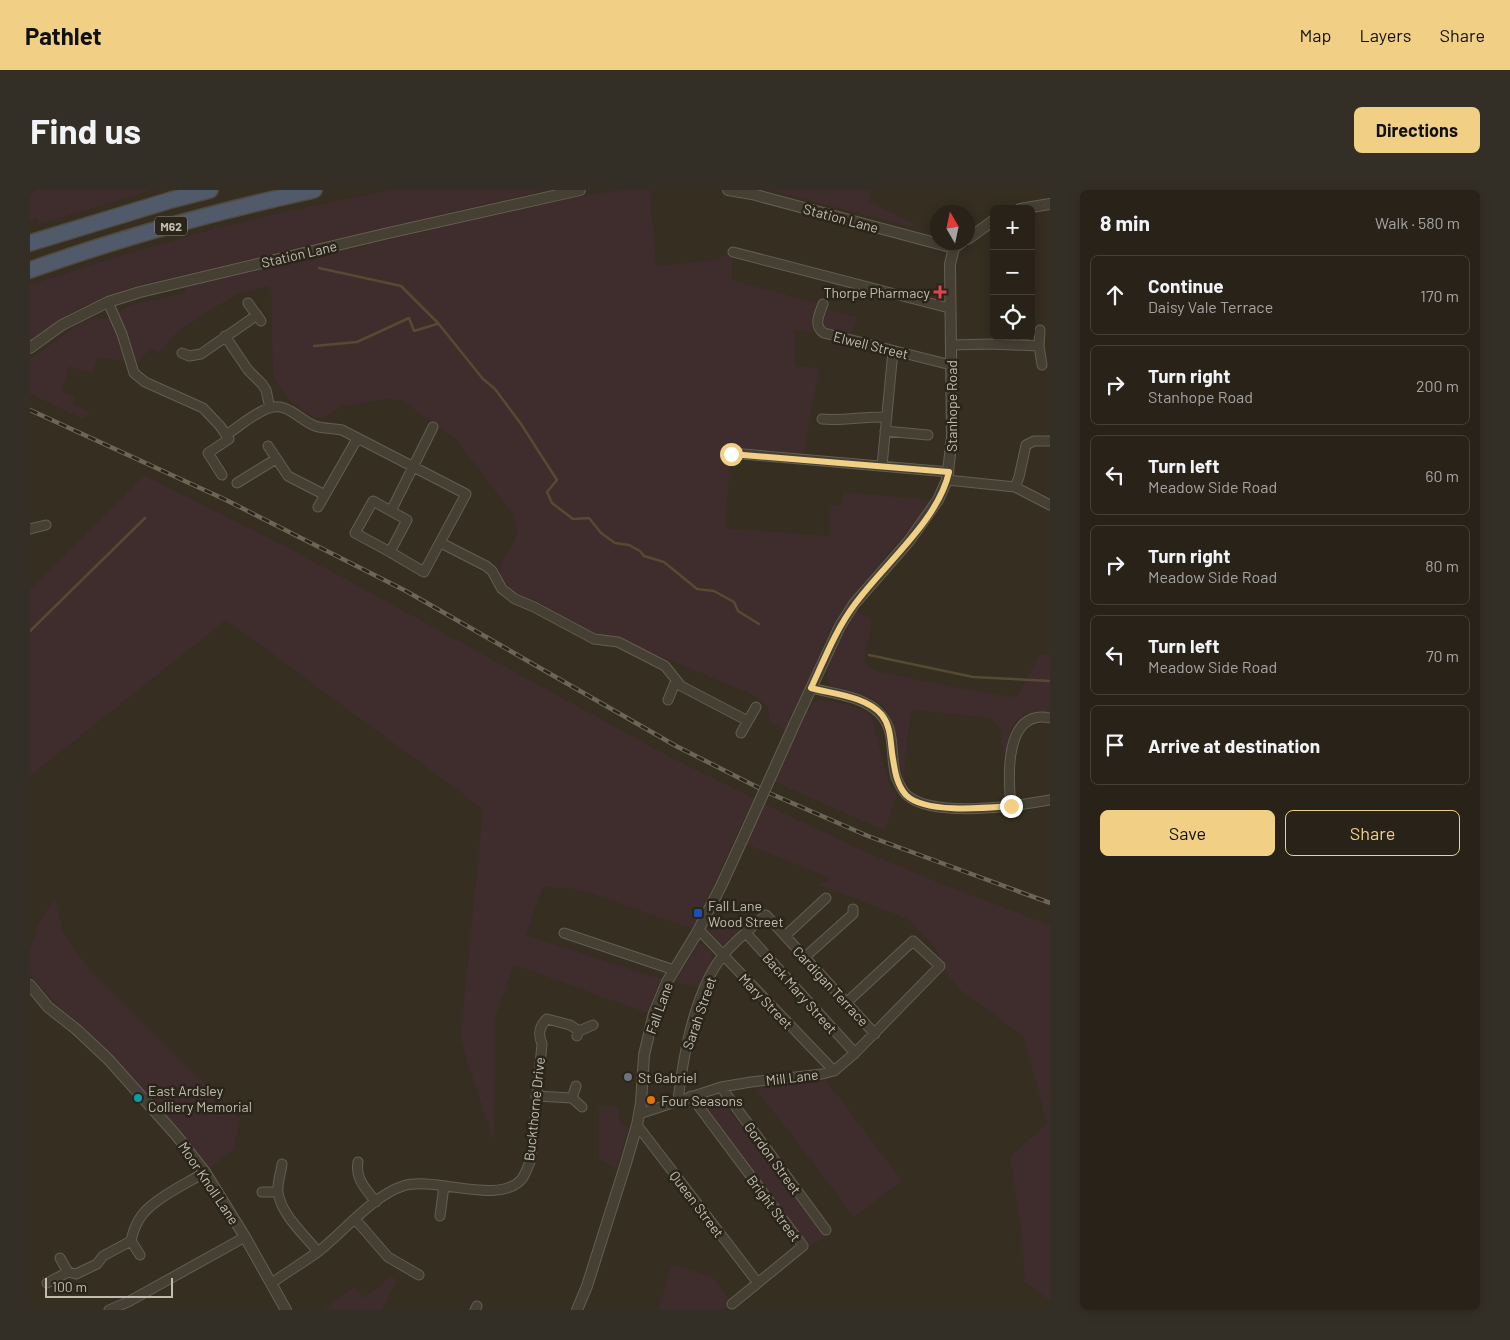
<!DOCTYPE html>
<html lang="en">
<head>
<meta charset="utf-8">
<style>
	body { margin:0; font-family:Barlow,sans-serif; background:#342f26; color:#f1f3f6 }
	.controls { position:absolute; right:15px; top:15px; display:grid; overflow:hidden; border-radius:8px; box-shadow:0 2px 12px #0003 }
	.controls button { width:45px; height:45px; display:grid; place-items:center; padding:0; border:0; border-bottom:1px solid #443f38; background:#282219; color:#f1f3f6; font:25px sans-serif }
	.compass { position:absolute; left:900px; top:15px; width:45px; height:45px; border-radius:50%; background:#282219; box-shadow:0 2px 12px #0003; rotate:351deg }
	.scale { position:absolute; left:15px; bottom:12px; width:128px; box-sizing:border-box; padding-left:5px; border:2px solid #c3bcae; border-top:0; font-size:14px; line-height:18px; white-space:nowrap; color:#c3bcae; -webkit-text-stroke:4px #2a251a; paint-order:stroke }
	.stop { position:absolute; width:15px; height:15px; margin:-11px; border:4px solid #f1cf85; border-radius:50%; background:#fff }
	.stop.end { background:#f1cf85; border-color:#fff; box-shadow:0 1px 5px #0008 }
	.list { margin:0; padding:0; list-style:none }
	h2 { display:flex; justify-content:space-between; align-items:center; height:65px; margin:0; padding:0 20px; font-size:21px }
	h2 small { font-size:16px; font-weight:400; color:#a5a4a2 }
	.list li { display:grid; grid-template-columns:32px 1fr auto; gap:15px; align-items:center; box-sizing:border-box; height:80px; margin:0 10px 10px; padding:0 10px; border:1px solid #443f38; border-radius:8px }
	.list b { display:block; font-size:19px; white-space:nowrap }
	.list p { margin:0; font-size:16px; white-space:nowrap; color:#a5a4a2 }
	.list em { font-size:16px; font-style:normal; color:#a5a4a2 }
	.actions { display:flex; gap:10px; padding:15px 20px }
	.actions a { flex:1; padding:11px 0; border:1px solid #f1cf85; border-radius:8px; text-align:center; font-size:18px; color:#f1cf85 }
	.actions .main { background:#f1cf85; color:#111 }
	.icon { flex:none; width:28px; height:28px; fill:none; stroke:currentColor; stroke-width:2; stroke-linecap:round; stroke-linejoin:round }
	.map { position:relative; flex:none; width:1020px; height:1120px; overflow:hidden; border-radius:8px }
	header { display:flex; align-items:center; gap:30px; box-sizing:border-box; height:70px; padding:0 25px; background:#f1cf85; color:#111 }
	header strong { font-size:24px }
	nav { display:flex; gap:28px; margin-inline-start:auto; font-size:18px }
	.intro { display:flex; align-items:center; justify-content:space-between; box-sizing:border-box; height:120px; padding:0 30px }
	h1 { margin:0; font-size:35px }
	.button { padding:12px 22px; border-radius:8px; background:#f1cf85; color:#111; font-size:18px; font-weight:700 }
	main { display:flex; gap:30px; padding:0 30px }
	aside { flex:1; background:#282219; border-radius:8px; box-shadow:0 2px 12px #0003 }
	.map>svg:first-child { display:block }
	.green { fill:#3f2c2d }
	.lines { fill:none; stroke-linecap:round; stroke-linejoin:round }
	.stream { stroke:#574a32; stroke-width:2.5 }
	.minor-casing { stroke:#645e51; stroke-width:11 }
	.tertiary-casing { stroke:#645e51; stroke-width:12 }
	.motorway-casing { stroke:#504b3e; stroke-width:18 }
	.minor { stroke:#464034; stroke-width:9 }
	.tertiary { stroke:#464034; stroke-width:10 }
	.motorway { stroke:#515a6b; stroke-width:15 }
	.rail-casing { stroke:#6d6556; stroke-width:4.5 }
	.rail { stroke:#2a251a; stroke-width:2.5; stroke-dasharray:8; stroke-linecap:butt }
	.tertiary-bridge-casing { stroke:#645e51; stroke-width:12; stroke-linecap:butt }
	.tertiary-bridge { stroke:#464034; stroke-width:10 }
	.route { stroke:#f1cf85; stroke-width:6 }
	.health-dot { fill:#e0444e; stroke:#2a251a; stroke-width:2 }
	.transit-dot { fill:#1a4fb4; stroke:#2a251a; stroke-width:2 }
	.worship-dot { fill:#6b7280; stroke:#2a251a; stroke-width:2 }
	.culture-dot { fill:#0f9aa8; stroke:#2a251a; stroke-width:2 }
	.food-dot { fill:#e8710a; stroke:#2a251a; stroke-width:2 }
	.labels { text-anchor:middle; dominant-baseline:central; stroke-width:5; stroke-linejoin:round; paint-order:stroke }
	.shield { fill:#2a251a; stroke:#958f82; stroke-width:1 }
	.shield-label { font-size:12px; font-weight:bold; fill:#c3bcae }
	.street-label { font-size:14px; fill:#c3bcae; stroke:#2a251a }
	.poi-label { font-size:14px; fill:#c3bcae; stroke:#2a251a; text-anchor:start }
</style>
</head>
<body>
<header>
<strong>Pathlet</strong>
<nav><a>Map</a><a>Layers</a><a>Share</a></nav>
</header>
<div class="intro"><h1>Find us</h1><a class="button">Directions</a></div>
<main>
<div class="map">
<svg width="1020" height="1120" viewBox="0 0 1020 1120">
	<rect width="100%" height="100%" fill="#352e21"/>
	<path class="green" d="M 0,0 L 123,0 L 9,34 L 7,28 L 0,30 Z
		M 362,0 L 515,0 L 105,96 C 67,109 31,125 0,152 L 0,95 C 118,55 239,22 362,0 Z
		M 588,0 L 618,0 L 620,2 L 626,76 L 684,70 L 703,62 L 702,90 L 787,113 L 781,131 L 782,142 L 765,140 L 765,176 L 789,178 L 773,270 L 701,264 L 695,338 L 799,346 L 800,315 L 813,315 L 813,302 L 903,310 L 888,331 L 860,361 L 815,417 L 803,435 L 755,540 L 739,532 L 738,518 L 725,506 L 611,458 L 593,448 L 587,446 L 570,446 L 503,410 L 488,406 L 480,400 L 470,385 L 472,371 L 485,348 L 487,342 L 482,321 L 477,317 L 426,250 L 373,211 L 357,209 L 313,216 L 291,229 L 282,226 L 261,212 L 243,188 L 241,101 L 238,96 L 205,105 L 148,141 L 129,163 L 120,159 L 108,173 L 68,168 L 62,184 L 40,176 L 31,201 L 45,207 L 43,215 L 62,222 L 53,229 L 0,204 L 0,169 L 46,136 L 62,128 L 76,129 L 101,115 L 154,103 L 156,97 L 539,8 Z
		M 738,0 L 841,0 L 839,11 L 878,31 L 887,34 L 881,37 Z
		M 797,119 L 827,127 L 823,141 L 818,144 L 792,137 Z
		M 114,285 L 261,359 L 640,567 L 724,608 L 663,739 L 548,699 L 513,697 L 496,745 L 631,789 L 617,823 L 484,775 L 465,828 L 464,953 L 430,849 L 453,619 L 196,430 L 0,586 L 0,400 Z
		M 826,421 L 841,428 C 844,446 830,456 837,476 L 847,481 L 918,496 L 986,507 L 1010,464 L 1020,465 L 1020,524 C 989,517 978,533 978,562 L 973,563 L 970,538 L 960,528 L 886,520 L 880,524 L 874,589 C 865,566 871,539 855,519 C 841,501 822,504 803,496 C 782,487 818,433 826,421 Z
		M 787,510 C 796,509 805,512 814,514 C 822,516 837,520 842,528 C 844,532 845,538 846,543 C 852,564 853,588 867,605 L 855,641 L 745,592 L 779,518 L 782,513 Z
		M 735,614 L 838,663 L 912,694 L 1020,735 L 1020,1111 L 995,1092 L 991,1037 L 980,967 L 1017,933 L 993,846 L 930,800 L 910,776 L 907,760 L 878,729 L 788,695 L 801,689 L 716,654 Z
		M 25,709 L 33,742 L 57,776 L 210,929 L 203,960 L 178,980 L 167,962 L 119,907 L 66,849 L 49,833 L 29,817 L 1,786 L 0,783 L 0,759 L 10,730 Z
		M 729,726 L 696,757 L 693,757 L 677,739 L 679,732 Z
		M 669,752 L 681,762 L 683,775 L 674,799 L 645,792 Z
		M 796,890 L 872,991 L 824,1027 L 726,899 Z
		M 688,905 L 796,1047 L 779,1057 L 669,913 L 671,909 Z
		M 569,917 L 588,917 L 591,935 L 599,937 L 586,979 L 569,970 Z
		M 641,1075 L 682,1086 L 702,1114 L 706,1117 L 690,1120 L 629,1120 Z
		M 361,1086 L 367,1090 L 352,1120 L 293,1120 L 324,1097 L 335,1108 Z"/>
	<g class="lines">
		<path class="stream" d="M 289,78 L 371,96 L 408,133 L 453,189 L 465,199 L 491,234 L 527,290 L 517,302 L 522,313 L 543,329 L 559,328 L 571,343 L 585,353 L 599,355 L 610,361 L 614,366 L 634,372 L 667,399 L 684,401 L 704,412 L 708,421 L 729,434
			M 284,156 L 327,152 L 379,128 L 384,141 L 407,134
			M 0,441 L 115,328
			M 839,465 L 943,487 L 1020,491"/>
		<g class="minor-casing">
			<path id="minor" d="M 703,62 L 919,118
				M 78,112 L 92,144 L 104,183 L 115,192 L 173,218 L 190,236 L 199,249 L 178,263 L 192,285
				M 218,113 L 231,131
				M 793,114 C 789,125 783,136 794,143 L 921,175
				M 1010,140 L 1009,156 L 1012,175
				M 195,146 L 218,180 L 232,194 L 236,200 L 240,218
				M 921,155 L 960,154 L 1009,156
				M 152,163 L 159,166 L 171,164 L 227,125
				M 792,229 C 814,231 835,226 857,227
				M 855,241 L 898,245
				M 196,245 C 210,236 224,223 239,218 C 258,212 269,230 285,236 C 294,239 302,238 312,240 L 436,304 L 394,382 L 360,362
				M 238,256 L 258,286 L 295,305
				M 701,263 L 919,282
				M 852,276 L 863,161
				M 917,290 L 985,297 L 1020,315
				M 207,293 L 246,269
				M 985,297 L 989,287 L 996,255 L 1004,251 L 1020,251
				M 343,311 L 377,330 L 360,362 L 325,343 Z
				M 288,317 L 327,249
				M 361,321 L 403,237
				M 0,339 L 16,335
				M 411,353 L 456,376 L 462,381 L 472,399 L 485,409 L 504,417 L 564,449 L 588,452 L 635,476 L 651,496 L 718,531
				M 781,498 C 804,504 835,506 851,525 C 866,541 860,567 866,587 C 869,593 872,602 878,606 C 905,628 987,616 1020,610
				M 638,510 L 644,495 L 647,493
				M 711,543 L 726,517
				M 981,616 C 978,588 974,518 1020,528
				M 668,741 L 673,744 L 804,881
				M 534,743 L 644,780
				M 716,743 L 825,863
				M 755,746 L 796,708
				M 775,767 L 823,724 L 823,719
				M 547,846 L 549,841 L 563,835
				M 691,897 L 796,1040
				M 506,906 L 542,908 L 552,917
				M 661,906 L 773,1056 L 702,1114
				M 542,908 L 546,896
				M 648,911 C 653,867 664,804 691,768 C 703,752 721,738 736,725 L 845,844
				M 609,924 L 691,897 L 721,892 L 792,884 L 804,881 L 825,863 L 910,776 L 883,751 L 816,813
				M 607,935 L 728,1093
				M 328,972 C 325,989 336,999 346,1012
				M 252,974 C 251,983 247,993 248,1002 C 251,1025 275,1045 288,1062
				M 232,1002 L 248,1002
				M 410,1026 L 414,996
				M 325,1029 L 358,1067 L 389,1085
				M 101,1051 L 110,1065
				M 30,1068 L 38,1082
				M 17,1093 L 38,1082 L 46,1084 L 67,1074 L 73,1066 L 101,1051 C 103,1041 106,1033 112,1025 C 125,1008 156,994 175,982
				M 242,1093 C 257,1082 274,1072 289,1061 C 313,1042 344,1005 373,996 C 405,986 467,1015 491,990 C 496,984 498,976 501,969 L 512,854 C 508,845 509,836 517,829 L 540,835 L 549,841
				M 79,1120 L 98,1112 L 215,1047
				M 445,1120 L 447,1116"/>
		</g>
		<g class="tertiary-casing">
			<path id="tertiary" d="M 698,0 L 722,4 L 924,58
				M 990,19 L 1020,14
				M 938,49 L 964,30
				M 0,158 L 32,135 L 78,112 L 110,102 L 354,44 L 550,0
				M 764,535 L 810,436 L 824,414 L 879,351 L 908,310 L 917,290 L 922,247 L 920,74 L 924,58 L 932,52
				M 0,795 L 18,817 L 46,839 L 78,869 L 146,945 L 175,982 L 215,1047 L 256,1120
				M 547,1120 L 557,1096 L 596,973 L 607,935 L 611,913 L 614,865 L 624,823 L 637,792 L 668,741 L 692,694 L 719,635"/>
		</g>
		<g class="motorway-casing">
			<path id="motorway" d="M 0,53 L 141,10 L 180,0
				M 0,80 C 93,47 188,21 284,0"/>
		</g>
		<use href="#minor" class="minor"/>
		<use href="#tertiary" class="tertiary"/>
		<use href="#motorway" class="motorway"/>
		<g class="rail-casing">
			<path id="rail" d="M 0,220 L 194,309 L 376,401 L 646,556 L 739,603 L 838,646 L 1020,713"/>
		</g>
		<use href="#rail" class="rail"/>
		<g class="tertiary-bridge-casing">
			<path id="tertiary-bridge" d="M 719,635 L 764,535"/>
		</g>
		<use href="#tertiary-bridge" class="tertiary-bridge"/>
	</g>
	<g class="lines">
		<path class="route" d="M 701,264 L 919,282 C 908,331 854,374 825,414 C 806,439 794,470 781,498 C 803,504 836,506 852,525 C 862,538 860,554 863,569 C 865,582 867,595 876,605 C 895,624 956,618 981,616"/>
	</g>
	<path class="health-dot" d="M907.5 94.5h5v5h5v5h-5v5h-5v-5h-5v-5h5z"/>
	<rect class="transit-dot" x="663" y="718" width="10" height="10" rx="2.5"/>
	<circle class="worship-dot" cx="598" cy="887" r="5"/>
	<circle class="culture-dot" cx="108" cy="908" r="5"/>
	<circle class="food-dot" cx="621" cy="910" r="5"/>
	<g class="labels">
		<rect class="shield" x="125" y="26.5" width="32" height="19" rx="4"/>
		<g class="shield-label">
			<text x="141" y="36">M62</text>
		</g>
		<g class="street-label">
			<text transform="translate(811 28) rotate(15)">Station Lane</text>
			<text transform="translate(269 64) rotate(-13)">Station Lane</text>
			<text transform="translate(841 155) rotate(14)">Elwell Street</text>
			<text transform="translate(921 216) rotate(-90)">Stanhope Road</text>
			<text transform="translate(801 796) rotate(47)">Cardigan Terrace</text>
			<text transform="translate(770 803) rotate(48)">Back Mary Street</text>
			<text transform="translate(736 811) rotate(46)">Mary Street</text>
			<text transform="translate(629 818) rotate(-70)">Fall Lane</text>
			<text transform="translate(669 823) rotate(-71)">Sarah Street</text>
			<text transform="translate(762 887) rotate(-7)">Mill Lane</text>
			<text transform="translate(504 919) rotate(-84)">Buckthorne Drive</text>
			<text transform="translate(743 968) rotate(54)">Gordon Street</text>
			<text transform="translate(179 993) rotate(56)">Moor Knoll Lane</text>
			<text transform="translate(667 1014) rotate(53)">Queen Street</text>
			<text transform="translate(744 1018) rotate(53)">Bright Street</text>
		</g>
		<g class="poi-label">
			<text x="900" y="102" text-anchor="end">Thorpe Pharmacy</text>
			<text x="678" y="715">Fall Lane<tspan x="678" dy="16">Wood Street</tspan></text>
			<text x="608" y="887">St Gabriel</text>
			<text x="118" y="900">East Ardsley<tspan x="118" dy="16">Colliery Memorial</tspan></text>
			<text x="631" y="910">Four Seasons</text>
		</g>
	</g>
</svg>
<div class="controls">
<button>+</button>
<button>−</button>
<button><svg class="icon" aria-label="locate" viewBox="0 0 24 24"><circle cx="12" cy="12" r="6"/><path d="M12 2v4M12 18v4M2 12h4M18 12h4"/></svg></button>
</div>
<svg class="compass" viewBox="-18 -18 36 36"><path d="M0-13l5 13h-10z" fill="#e53935"/><path d="M0 13l5-13h-10z" fill="#a5a4a2"/></svg>
<div class="scale">100 m</div>
<div class="stop" style="left:701px;top:264px"></div>
<div class="stop end" style="left:981px;top:616px"></div>
</div>
<aside>
<h2>8 min<small>Walk · 580 m</small></h2>
<ul class="list">
<li><svg class="icon" aria-label="ahead" viewBox="0 0 24 24"><path d="M12 20V5M6 11l6-6 6 6"/></svg><div><b>Continue</b><p>Daisy Vale Terrace</p></div><em>170 m</em></li>
<li><svg class="icon" aria-label="right" viewBox="0 0 24 24"><path d="M7 20v-9h11M14 6l5 5-5 5"/></svg><div><b>Turn right</b><p>Stanhope Road</p></div><em>200 m</em></li>
<li><svg class="icon" aria-label="left" viewBox="0 0 24 24"><path d="M17 20v-9H6M10 6l-5 5 5 5"/></svg><div><b>Turn left</b><p>Meadow Side Road</p></div><em>60 m</em></li>
<li><svg class="icon" aria-label="right" viewBox="0 0 24 24"><path d="M7 20v-9h11M14 6l5 5-5 5"/></svg><div><b>Turn right</b><p>Meadow Side Road</p></div><em>80 m</em></li>
<li><svg class="icon" aria-label="left" viewBox="0 0 24 24"><path d="M17 20v-9H6M10 6l-5 5 5 5"/></svg><div><b>Turn left</b><p>Meadow Side Road</p></div><em>70 m</em></li>
<li><svg class="icon" aria-label="arrive" viewBox="0 0 24 24"><path d="M6 21V4h12l-3 4 3 4H6"/></svg><div><b>Arrive at destination</b></div></li>
</ul>
<div class="actions"><a class="main">Save</a><a>Share</a></div>
</aside>
</main>
</body>
</html>
